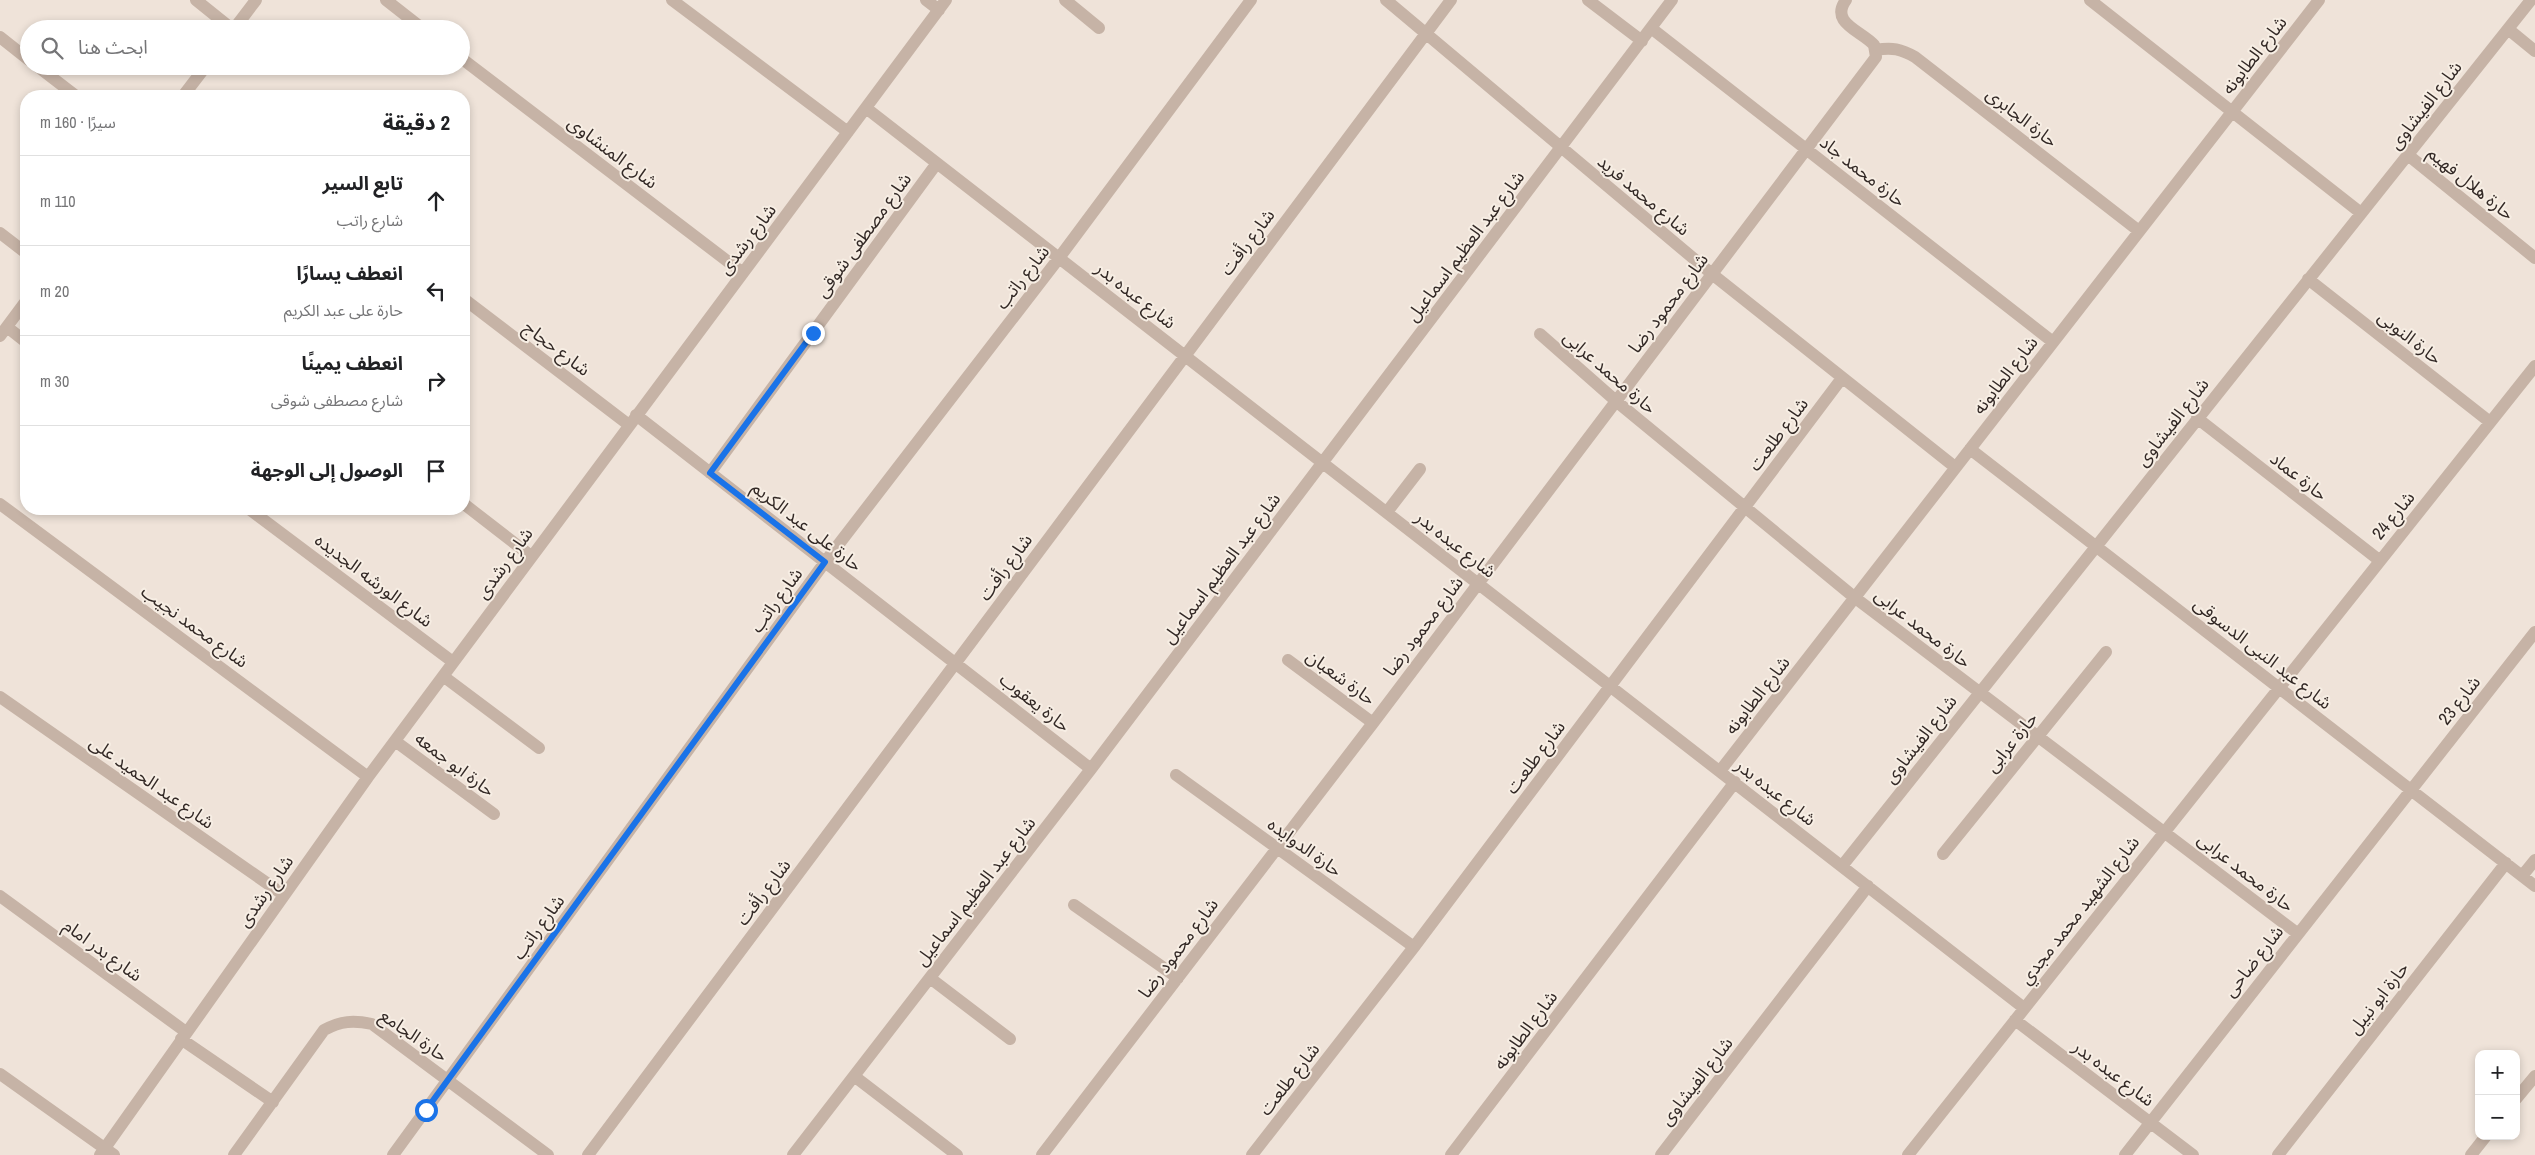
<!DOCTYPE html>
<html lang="ar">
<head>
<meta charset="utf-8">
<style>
	body { margin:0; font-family:"Archivo Narrow","Noto Sans Arabic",sans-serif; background:#f6f6f6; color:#202124; direction:rtl }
	.controls { position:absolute; right:15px; bottom:15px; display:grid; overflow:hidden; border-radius:10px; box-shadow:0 2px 8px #0003 }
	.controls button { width:45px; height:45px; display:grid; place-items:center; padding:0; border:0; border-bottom:1px solid #e0e0e0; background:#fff; color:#202124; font:25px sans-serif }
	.stop { position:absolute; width:15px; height:15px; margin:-11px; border:4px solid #1a73e8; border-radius:50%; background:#fff }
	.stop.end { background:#1a73e8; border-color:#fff; box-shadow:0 1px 5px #0008 }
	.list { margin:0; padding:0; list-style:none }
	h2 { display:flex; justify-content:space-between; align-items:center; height:65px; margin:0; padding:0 20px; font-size:21px }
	h2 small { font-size:16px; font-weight:400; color:#757577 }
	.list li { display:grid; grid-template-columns:32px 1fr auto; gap:15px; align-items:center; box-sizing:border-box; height:90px; padding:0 20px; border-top:1px solid #e0e0e0 }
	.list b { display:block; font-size:19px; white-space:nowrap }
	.list p { margin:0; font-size:16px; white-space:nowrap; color:#757577 }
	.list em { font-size:16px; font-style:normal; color:#757577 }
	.icon { flex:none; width:28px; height:28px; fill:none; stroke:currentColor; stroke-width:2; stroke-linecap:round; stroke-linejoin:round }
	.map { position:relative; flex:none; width:2535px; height:1155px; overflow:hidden; direction:ltr }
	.search { position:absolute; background:#fff; box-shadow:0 2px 8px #0003; left:20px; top:20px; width:450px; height:55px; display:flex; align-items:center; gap:12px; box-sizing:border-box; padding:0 18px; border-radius:28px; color:#757577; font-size:19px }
	.panel { position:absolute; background:#fff; box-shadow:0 2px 8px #0003; left:20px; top:90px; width:450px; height:425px; border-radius:20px; direction:rtl }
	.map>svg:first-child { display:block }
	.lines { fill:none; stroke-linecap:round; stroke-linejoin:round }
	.minor { stroke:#c6b3a6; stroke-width:12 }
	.route { stroke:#1a73e8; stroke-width:6 }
	.labels { text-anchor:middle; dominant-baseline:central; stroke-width:4; stroke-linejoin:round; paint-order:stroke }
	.street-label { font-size:18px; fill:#332926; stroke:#f7eee4 }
</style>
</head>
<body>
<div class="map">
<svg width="2535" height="1155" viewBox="0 0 2535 1155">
	<rect width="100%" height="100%" fill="#efe3d9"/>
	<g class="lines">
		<path class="minor" d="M 196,0 L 232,29
			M 386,0 L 423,29
			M 672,0 L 848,132
			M 926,0 L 939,10
			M 1065,0 L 1099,28
			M 1386,0 L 1712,274 L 1955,467
			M 1588,0 L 1642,41
			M 2090,0 L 2361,213
			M 1651,28 L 2053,342
			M 234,29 L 256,0
			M 2508,29 L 2535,51
			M 0,37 L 29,60
			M 1876,50 C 1892,47 1901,49 1915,57 L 2139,231
			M 461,58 L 743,273
			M 37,66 L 76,96
			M 183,96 L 206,66
			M 866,108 L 2024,1008
			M 2408,155 L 2535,258
			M 0,233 L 26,253
			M 2308,279 L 2490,422
			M 464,299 L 629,425
			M 7,327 L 26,342
			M 1540,334 L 1616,401 L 1854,597 L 2297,933
			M 0,336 L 26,301
			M 636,415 L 1091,769
			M 2197,418 L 2379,560
			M 1970,449 L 2535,886
			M 710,473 L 937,163
			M 0,504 L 368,777
			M 464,504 L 531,556
			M 249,509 L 453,662
			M 1387,512 L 1420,469
			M 1288,660 L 1373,723
			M 443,676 L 539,748
			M 0,697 L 284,895
			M 395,741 L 494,814
			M 1720,771 L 2319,0
			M 1176,775 L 1414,947
			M 1943,854 L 2106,652
			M 1842,866 L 2531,0
			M 2522,876 L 2535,860
			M 0,896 L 186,1032
			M 1074,905 L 1178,978
			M 930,978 L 1010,1039
			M 2015,1020 L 2193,1155
			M 181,1039 L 273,1102
			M 0,1074 L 114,1155
			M 854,1076 L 957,1155
			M 2516,1099 L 2535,1076
			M 100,1155 L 368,777 L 946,0
			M 234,1155 L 324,1030 C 341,1021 353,1020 372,1024 L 548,1155
			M 393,1155 L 825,562 L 1059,258 L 1251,0
			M 588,1155 C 876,770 1163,385 1451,0
			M 793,1155 L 1091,769 L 1672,0
			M 1042,1155 L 1373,723 L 1876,57 L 1874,45 C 1862,31 1829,23 1846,0
			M 1252,1155 L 1414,947 L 1842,378
			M 1451,1155 L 1735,782
			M 1661,1155 L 1868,886
			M 1908,1155 L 2535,366
			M 2125,1155 L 2535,632
			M 2278,1155 L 2506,863
			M 2471,1155 L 2486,1136"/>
	</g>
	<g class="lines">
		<path class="route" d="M 426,1110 L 825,562 L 710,473 L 813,333"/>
	</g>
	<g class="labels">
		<g class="street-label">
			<text transform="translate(2254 55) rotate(-52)">شارع الطابونه</text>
			<text transform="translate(2425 105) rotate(-52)">شارع الفيشاوى</text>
			<text transform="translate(2022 117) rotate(38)">حارة الجابرى</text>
			<text transform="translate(613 152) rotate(37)">شارع المنشاوى</text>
			<text transform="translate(1863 171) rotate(38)">حارة محمد جاد</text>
			<text transform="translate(2471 183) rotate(39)">حارة هلال فهيم</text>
			<text transform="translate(1644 195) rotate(40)">شارع محمد فريد</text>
			<text transform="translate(863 235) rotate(-54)">شارع مصطفى شوقى</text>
			<text transform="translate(747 239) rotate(-53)">شارع رشدى</text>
			<text transform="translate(1247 242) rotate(-53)">شارع رأفت</text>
			<text transform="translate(1465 246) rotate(-53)">شارع عبد العظيم اسماعيل</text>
			<text transform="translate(1022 277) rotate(-52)">شارع راتب</text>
			<text transform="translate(1136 295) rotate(38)">شارع عبده بدر</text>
			<text transform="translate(1668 303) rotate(-53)">شارع محمود رضا</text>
			<text transform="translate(2410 337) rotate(38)">حارة النوبى</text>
			<text transform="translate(557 348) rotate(37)">شارع حجاج</text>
			<text transform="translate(1610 372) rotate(41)">حارة محمد عرابى</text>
			<text transform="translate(2005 375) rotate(-52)">شارع الطابونه</text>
			<text transform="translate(2172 422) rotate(-52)">شارع الفيشاوى</text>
			<text transform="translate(1778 434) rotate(-53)">شارع طلعت</text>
			<text transform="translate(2299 476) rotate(38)">حارة عماد</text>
			<text transform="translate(2393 515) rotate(-51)">شارع 24</text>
			<text transform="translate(807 526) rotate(38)">حارة على عبد الكريم</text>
			<text transform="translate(1456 544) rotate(38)">شارع عبده بدر</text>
			<text transform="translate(504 563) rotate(-54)">شارع رشدى</text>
			<text transform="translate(1005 567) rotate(-54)">شارع رأفت</text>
			<text transform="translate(1221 568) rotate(-53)">شارع عبد العظيم اسماعيل</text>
			<text transform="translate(374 580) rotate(37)">شارع الورشه الجديده</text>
			<text transform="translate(776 600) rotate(-54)">شارع راتب</text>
			<text transform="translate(195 626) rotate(36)">شارع محمد نجيب</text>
			<text transform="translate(1423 626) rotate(-53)">شارع محمود رضا</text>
			<text transform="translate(1923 628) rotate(38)">حارة محمد عرابى</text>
			<text transform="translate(2263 653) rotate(38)">شارع عبد النبى الدسوقى</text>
			<text transform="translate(1341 677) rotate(36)">حارة شعبان</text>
			<text transform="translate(1757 695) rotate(-52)">شارع الطابونه</text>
			<text transform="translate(2459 700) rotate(-52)">شارع 23</text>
			<text transform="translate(1035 702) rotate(38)">حارة يعقوب</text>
			<text transform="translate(1920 739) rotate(-52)">شارع الفيشاوى</text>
			<text transform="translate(2011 742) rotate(-51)">حارة عرابى</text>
			<text transform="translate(1535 757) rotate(-53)">شارع طلعت</text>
			<text transform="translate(455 764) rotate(37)">حارة ابو جمعه</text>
			<text transform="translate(152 782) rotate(35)">شارع عبد الحميد على</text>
			<text transform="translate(1776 792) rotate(38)">شارع عبده بدر</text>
			<text transform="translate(1305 847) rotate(36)">حارة الدوايده</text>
			<text transform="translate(2246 872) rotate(38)">حارة محمد عرابى</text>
			<text transform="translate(265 891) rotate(-55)">شارع رشدى</text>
			<text transform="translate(975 891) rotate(-52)">شارع عبد العظيم اسماعيل</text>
			<text transform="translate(763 892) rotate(-53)">شارع رأفت</text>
			<text transform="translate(2079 910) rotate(-52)">شارع الشهيد محمد مجدي</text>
			<text transform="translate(538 927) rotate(-54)">شارع راتب</text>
			<text transform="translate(1178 948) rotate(-53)">شارع محمود رضا</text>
			<text transform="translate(103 950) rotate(36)">شارع بدر امام</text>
			<text transform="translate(2253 961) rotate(-52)">شارع ضاحى</text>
			<text transform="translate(2378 998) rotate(-52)">حارة ابو نبيل</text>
			<text transform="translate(1525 1030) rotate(-53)">شارع الطابونه</text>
			<text transform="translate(414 1035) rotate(35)">حارة الجامع</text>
			<text transform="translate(2114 1073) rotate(37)">شارع عبده بدر</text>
			<text transform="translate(1289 1079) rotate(-52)">شارع طلعت</text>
			<text transform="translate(1696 1081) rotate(-52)">شارع الفيشاوى</text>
		</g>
	</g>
</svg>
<div class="controls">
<button>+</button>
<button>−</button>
</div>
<div class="stop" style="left:426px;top:1110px"></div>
<div class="stop end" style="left:813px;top:333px"></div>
<div class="search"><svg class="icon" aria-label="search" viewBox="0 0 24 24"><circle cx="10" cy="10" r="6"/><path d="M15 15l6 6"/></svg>ابحث هنا</div>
<section class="panel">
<h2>2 دقيقة<small>سيرًا · 160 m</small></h2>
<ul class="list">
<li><svg class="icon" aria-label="ahead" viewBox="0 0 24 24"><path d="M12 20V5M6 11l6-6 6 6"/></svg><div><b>تابع السير</b><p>شارع راتب</p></div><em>110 m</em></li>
<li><svg class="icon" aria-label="left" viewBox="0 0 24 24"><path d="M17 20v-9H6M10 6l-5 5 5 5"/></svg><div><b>انعطف يسارًا</b><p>حارة على عبد الكريم</p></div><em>20 m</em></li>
<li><svg class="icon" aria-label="right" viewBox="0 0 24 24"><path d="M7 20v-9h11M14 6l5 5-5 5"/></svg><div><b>انعطف يمينًا</b><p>شارع مصطفى شوقى</p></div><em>30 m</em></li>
<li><svg class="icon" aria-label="arrive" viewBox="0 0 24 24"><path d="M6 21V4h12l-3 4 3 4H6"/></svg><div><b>الوصول إلى الوجهة</b></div></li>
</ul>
</section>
</div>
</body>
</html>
